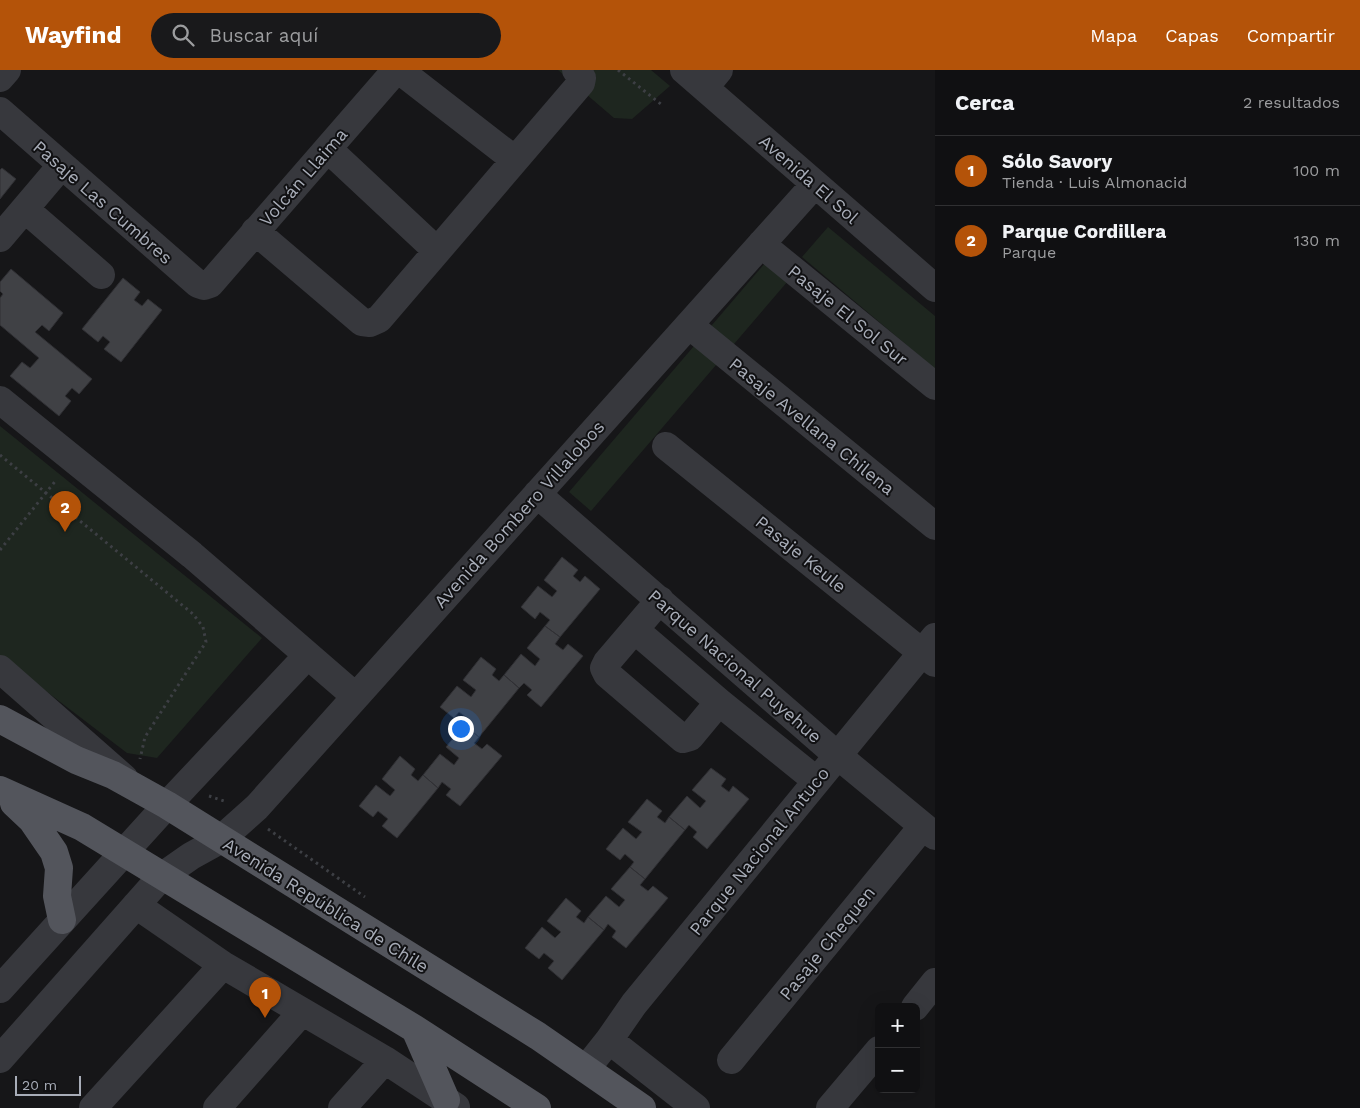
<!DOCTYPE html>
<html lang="es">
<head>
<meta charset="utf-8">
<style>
	body { margin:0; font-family:"Work Sans",sans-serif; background:#19191b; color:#f1f3f6 }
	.controls { position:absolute; right:15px; bottom:15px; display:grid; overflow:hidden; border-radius:8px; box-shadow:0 5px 20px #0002 }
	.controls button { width:45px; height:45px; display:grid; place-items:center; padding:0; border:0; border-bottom:1px solid #303032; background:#101012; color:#f1f3f6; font:25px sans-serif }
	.scale { position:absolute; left:15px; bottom:12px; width:66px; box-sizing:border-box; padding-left:5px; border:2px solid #a8adb8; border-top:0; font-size:14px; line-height:18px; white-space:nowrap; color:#a8adb8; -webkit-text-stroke:4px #111113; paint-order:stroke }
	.you { position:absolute; left:460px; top:658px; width:18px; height:18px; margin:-12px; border:4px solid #fff; border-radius:50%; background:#1a73e8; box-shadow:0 0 0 8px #1a73e833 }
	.badge { display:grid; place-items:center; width:32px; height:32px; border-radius:50%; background:#b45309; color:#fff; font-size:16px; font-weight:700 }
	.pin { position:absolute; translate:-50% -41px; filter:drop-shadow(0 1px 2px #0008) }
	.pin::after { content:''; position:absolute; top:26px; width:18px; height:15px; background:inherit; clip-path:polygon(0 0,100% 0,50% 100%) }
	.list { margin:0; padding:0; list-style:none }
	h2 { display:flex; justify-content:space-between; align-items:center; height:65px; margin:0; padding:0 20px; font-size:21px }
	h2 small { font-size:16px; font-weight:400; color:#9c9d9f }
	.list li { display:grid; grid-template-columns:32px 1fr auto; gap:15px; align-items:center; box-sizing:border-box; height:70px; padding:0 20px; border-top:1px solid #303032 }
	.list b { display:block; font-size:19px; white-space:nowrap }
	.list p { margin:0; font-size:16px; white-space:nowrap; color:#9c9d9f }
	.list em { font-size:16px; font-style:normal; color:#9c9d9f }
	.icon { flex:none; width:28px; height:28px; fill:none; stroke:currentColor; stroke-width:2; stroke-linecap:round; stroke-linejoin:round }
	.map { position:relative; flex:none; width:935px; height:1038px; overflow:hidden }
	header { display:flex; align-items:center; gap:30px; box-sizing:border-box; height:70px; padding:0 25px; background:#b45309; color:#fff }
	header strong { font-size:24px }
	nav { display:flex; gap:28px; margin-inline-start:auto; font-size:18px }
	.search { width:350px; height:45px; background:#19191b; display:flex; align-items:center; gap:12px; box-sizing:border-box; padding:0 18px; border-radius:28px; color:#9c9d9f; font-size:19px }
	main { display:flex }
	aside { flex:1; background:#101012 }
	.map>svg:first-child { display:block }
	.green { fill:#1e261f }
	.building { fill:#404145; stroke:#303034 }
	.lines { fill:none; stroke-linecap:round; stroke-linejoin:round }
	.path { stroke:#3d3f44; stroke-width:3; stroke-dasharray:2.5 4; stroke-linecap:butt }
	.minor { stroke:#37383d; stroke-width:28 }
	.major { stroke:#53555c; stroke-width:28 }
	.labels { text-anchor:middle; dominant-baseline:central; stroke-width:4; stroke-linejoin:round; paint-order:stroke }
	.street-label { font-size:18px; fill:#a8adb8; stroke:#111113 }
</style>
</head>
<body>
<header>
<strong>Wayfind</strong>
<div class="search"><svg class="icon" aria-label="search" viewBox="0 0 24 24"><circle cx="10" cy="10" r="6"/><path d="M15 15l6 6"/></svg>Buscar aquí</div>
<nav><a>Mapa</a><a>Capas</a><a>Compartir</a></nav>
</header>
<main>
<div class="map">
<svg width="935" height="1038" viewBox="0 0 935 1038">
	<rect width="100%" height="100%" fill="#161618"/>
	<path class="green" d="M 558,0 L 651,0 L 670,16 L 632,49 L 614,48 Z
		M 828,157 L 935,246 L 935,299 L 802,187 Z
		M 766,192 L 788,211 L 591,441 L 569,422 Z
		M 0,356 L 262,568 L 157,688 L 127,683 L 0,586 Z"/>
	<path class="building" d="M 2,98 L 16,109 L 0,129 L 0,100 Z
		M 11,199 L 63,243 L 49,261 L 42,255 L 35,262 L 92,309 L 79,324 L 72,318 L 65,326 L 71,331 L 59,346 L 10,306 L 22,292 L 30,298 L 39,288 L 0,255 L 0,228 L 3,224 L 0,221 L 0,212 Z
		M 123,208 L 140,222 L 134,230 L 142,236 L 148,229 L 162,240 L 121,292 L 104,279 L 110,272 L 103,266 L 98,272 L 82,259 Z
		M 562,487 L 578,500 L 573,506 L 580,512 L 585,506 L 600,519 L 560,567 L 545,556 L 550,550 L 540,542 L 535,549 L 521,537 L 538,516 L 552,527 L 557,521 L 544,510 Z
		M 545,556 L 560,567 L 555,574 L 563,580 L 568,574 L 583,586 L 541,637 L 527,625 L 532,620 L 524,613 L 519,618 L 504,605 L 521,584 L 535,596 L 540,589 L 527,578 Z
		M 481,587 L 496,599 L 492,605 L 499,611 L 504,605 L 519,618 L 479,667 L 464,655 L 469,649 L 459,642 L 454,648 L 440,637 L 457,616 L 471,627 L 476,620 L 463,610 Z
		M 464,655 L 479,667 L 474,673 L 482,679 L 487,674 L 502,686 L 460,736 L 446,725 L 451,719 L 442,712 L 438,718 L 423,705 L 440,684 L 454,695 L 459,688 L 446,677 Z
		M 400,686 L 415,699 L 411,705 L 418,711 L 423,705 L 438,718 L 397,768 L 382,756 L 388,749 L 378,741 L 373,747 L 359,736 L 376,715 L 390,726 L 395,720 L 382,709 Z
		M 711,698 L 726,709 L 721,716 L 729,722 L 733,716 L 749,729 L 707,779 L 693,767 L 697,762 L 689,755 L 685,760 L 669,747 L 687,726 L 700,738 L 706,731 L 692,720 Z
		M 647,729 L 662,741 L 657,747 L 665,753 L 669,747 L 685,760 L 645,809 L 630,797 L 634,792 L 625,784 L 620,790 L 606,779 L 623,758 L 636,769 L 642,762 L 628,752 Z
		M 630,797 L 645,809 L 640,815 L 648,821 L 653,816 L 668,828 L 626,878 L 612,867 L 616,861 L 608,854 L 604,860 L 588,847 L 606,826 L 619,837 L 625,830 L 611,819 Z
		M 566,828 L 581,841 L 576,847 L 584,853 L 588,847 L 604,860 L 562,910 L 548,898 L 554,891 L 544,883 L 539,889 L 525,878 L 542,857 L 555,868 L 561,862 L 547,851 Z"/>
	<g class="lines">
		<path class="path" d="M 618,0 L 662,35
			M 0,385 L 193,544 L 203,557 L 206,572 L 145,667 L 140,689
			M 0,480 L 57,409
			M 209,726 L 227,732
			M 268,759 L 365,827"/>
		<path class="minor" d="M 399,0 L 515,90
			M 684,0 L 935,218
			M 0,8 L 7,0
			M 705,17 L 719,0
			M 0,41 L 198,214 L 204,216 L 210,214 L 396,0
			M 328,79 L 436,180
			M 26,140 L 101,205
			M 255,161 L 362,252 L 370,253 L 379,249 L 581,13 L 582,8 L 576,0
			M 0,168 L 61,96
			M 761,174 L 935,316
			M 689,255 L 935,456
			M 0,330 L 192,485 L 355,626
			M 666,376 L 935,593
			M 537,424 L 837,685 L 935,766
			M 660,530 L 607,592 L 604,598 L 607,604 L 683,669 L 690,667 L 719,632 L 817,711
			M 635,560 L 719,632
			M 0,599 L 124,708
			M 136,835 L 223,895 L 385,990 L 456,1037
			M 0,919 L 167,735 L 307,586
			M 915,937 L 935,912
			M 609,970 L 696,1038
			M 0,989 L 161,807 L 191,786 L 220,770 L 257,737 L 815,114
			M 731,990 L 923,756
			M 586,999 L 609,970 L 634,934 L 935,567
			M 93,1038 L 223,895
			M 217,1038 L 301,943
			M 342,1038 L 385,990
			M 830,1038 L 879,980"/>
		<path class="major" d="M 0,649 L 76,690 L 113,705 L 167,735 L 538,966 L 642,1038
			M 0,720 L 82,757 L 415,959 L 537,1038
			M 14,733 L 32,750 L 54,782 L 59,798 L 57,826 L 62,850
			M 415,959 L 446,1030"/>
	</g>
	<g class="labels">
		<g class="street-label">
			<text transform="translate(303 107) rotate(-49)">Volcán Llaima</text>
			<text transform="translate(809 109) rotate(41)">Avenida El Sol</text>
			<text transform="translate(103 132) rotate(41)">Pasaje Las Cumbres</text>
			<text transform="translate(848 245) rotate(39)">Pasaje El Sol Sur</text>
			<text transform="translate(812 356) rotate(39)">Pasaje Avellana Chilena</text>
			<text transform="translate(519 444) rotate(-48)">Avenida Bombero Villalobos</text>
			<text transform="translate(801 484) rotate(39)">Pasaje Keule</text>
			<text transform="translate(735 596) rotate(41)">Parque Nacional Puyehue</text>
			<text transform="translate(759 781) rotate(-51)">Parque Nacional Antuco</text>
			<text transform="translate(326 835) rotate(32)">Avenida República de Chile</text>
			<text transform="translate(827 873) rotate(-51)">Pasaje Chequen</text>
		</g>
	</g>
</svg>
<div class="controls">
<button>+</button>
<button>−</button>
</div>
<div class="scale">20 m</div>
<div class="you"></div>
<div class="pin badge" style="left:265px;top:948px">1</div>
<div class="pin badge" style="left:65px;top:462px">2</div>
</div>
<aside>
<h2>Cerca<small>2 resultados</small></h2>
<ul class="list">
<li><span class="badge">1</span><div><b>Sólo Savory</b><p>Tienda · Luis Almonacid</p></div><em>100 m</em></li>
<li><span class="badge">2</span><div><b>Parque Cordillera</b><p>Parque</p></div><em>130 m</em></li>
</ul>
</aside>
</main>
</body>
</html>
